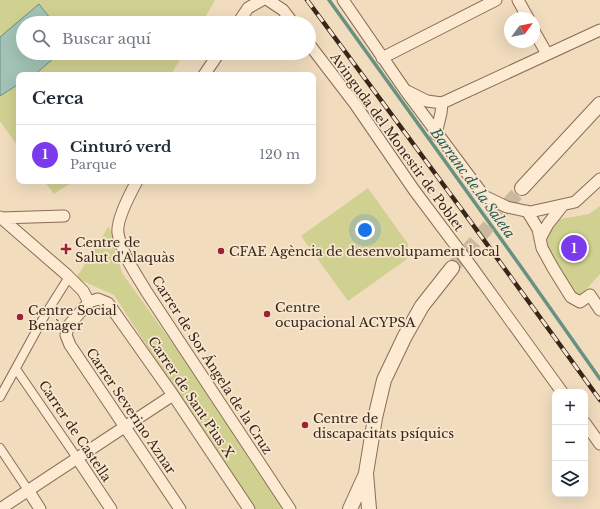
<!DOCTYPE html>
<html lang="es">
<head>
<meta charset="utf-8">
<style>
	body { margin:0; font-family:"Libre Baskerville",serif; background:#f6f6f7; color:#1f2937 }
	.controls { position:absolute; right:12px; bottom:12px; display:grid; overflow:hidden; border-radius:8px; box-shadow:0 4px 16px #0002 }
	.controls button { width:36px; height:36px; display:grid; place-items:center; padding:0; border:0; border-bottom:1px solid #e0e1e3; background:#fff; color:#1f2937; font:20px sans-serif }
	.compass { position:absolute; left:504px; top:12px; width:36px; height:36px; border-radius:50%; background:#fff; box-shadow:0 4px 16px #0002; rotate:57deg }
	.you { position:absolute; left:365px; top:230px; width:14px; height:14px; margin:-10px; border:3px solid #fff; border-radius:50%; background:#1a73e8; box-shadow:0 0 0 6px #1a73e833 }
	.badge { display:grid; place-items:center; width:26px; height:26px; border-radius:50%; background:#7c3aed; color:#fff; font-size:13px; font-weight:700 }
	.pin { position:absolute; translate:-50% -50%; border:2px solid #fff; box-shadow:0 1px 4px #0006 }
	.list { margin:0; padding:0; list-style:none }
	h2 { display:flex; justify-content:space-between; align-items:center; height:52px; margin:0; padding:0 16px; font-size:17px }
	h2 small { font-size:13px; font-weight:400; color:#747a83 }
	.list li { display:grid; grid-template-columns:26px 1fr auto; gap:12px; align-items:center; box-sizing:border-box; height:60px; padding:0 16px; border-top:1px solid #e0e1e3 }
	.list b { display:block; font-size:15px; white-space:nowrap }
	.list p { margin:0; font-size:13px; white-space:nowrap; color:#747a83 }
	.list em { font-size:13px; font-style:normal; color:#747a83 }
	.icon { flex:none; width:22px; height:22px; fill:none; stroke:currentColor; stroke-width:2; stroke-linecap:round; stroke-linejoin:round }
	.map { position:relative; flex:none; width:600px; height:509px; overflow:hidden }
	.search { position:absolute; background:#fff; box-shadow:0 4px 16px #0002; left:16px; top:16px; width:300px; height:44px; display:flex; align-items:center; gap:10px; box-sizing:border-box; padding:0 14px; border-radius:22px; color:#747a83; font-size:15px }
	.panel { position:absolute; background:#fff; box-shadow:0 4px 16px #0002; left:16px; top:72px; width:300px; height:112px; border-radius:8px }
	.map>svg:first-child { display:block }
	.green { fill:#d0d091 }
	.water { fill:#a2c3b5; stroke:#689182 }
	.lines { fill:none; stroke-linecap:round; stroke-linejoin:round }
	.stream { stroke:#689182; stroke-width:3.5 }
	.tertiary-tunnel { stroke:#ccb89d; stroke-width:14; stroke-dasharray:14 7; stroke-linecap:butt }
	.pedestrian-casing { stroke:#8b6b55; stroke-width:10 }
	.minor-casing { stroke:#8b6b55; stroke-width:13 }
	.tertiary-casing { stroke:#8b6b55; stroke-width:16 }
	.pedestrian { stroke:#fcead2; stroke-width:8 }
	.minor { stroke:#fcead2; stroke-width:11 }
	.tertiary { stroke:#fcead2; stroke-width:14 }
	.rail-casing { stroke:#39261b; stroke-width:4.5 }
	.rail { stroke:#f8e7cf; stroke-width:3; stroke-dasharray:9; stroke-linecap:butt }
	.poi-dot { fill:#9f2031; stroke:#f8e7cf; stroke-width:1.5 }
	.labels { text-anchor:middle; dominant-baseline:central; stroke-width:3.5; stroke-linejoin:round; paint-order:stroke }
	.street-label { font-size:13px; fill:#39261b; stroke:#f8e7cf }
	.poi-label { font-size:13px; fill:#39261b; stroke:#f8e7cf; text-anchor:start }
	.water-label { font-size:14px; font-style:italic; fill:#295b51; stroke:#f8e7cf }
</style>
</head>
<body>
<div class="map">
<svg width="600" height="509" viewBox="0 0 600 509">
	<rect width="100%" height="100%" fill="#f1dcbe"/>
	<path class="green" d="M 0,0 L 215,0 L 202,23 L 23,23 L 23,53 L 184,53 L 171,75 L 19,75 L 19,148 L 0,121 Z
		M 44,181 L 74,181 L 54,194 Z
		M 368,188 L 408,244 L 407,259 L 348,301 L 301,236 Z
		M 600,206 L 600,274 L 579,297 L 565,281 L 546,243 L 547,233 L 555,220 L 589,214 Z
		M 109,226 L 122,273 L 178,351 L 282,509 L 252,509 L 114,295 L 76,278 Z"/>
	<path class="water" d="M 39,4 L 54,23 L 23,23 L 23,53 L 60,53 L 34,75 L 19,75 L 19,84 L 0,96 L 0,37 Z"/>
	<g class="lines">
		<path class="stream" d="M 329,0 L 524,271 L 600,379"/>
		<path class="tertiary-tunnel" d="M 452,268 L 522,188"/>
		<g class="pedestrian-casing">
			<path id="pedestrian" d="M 16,369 L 77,458
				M 0,397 L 45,315 L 69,277
				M 0,448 L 28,490"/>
		</g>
		<g class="minor-casing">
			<path id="minor" d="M 268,0 L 283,10 L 293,23
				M 343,0 L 405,90 L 484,196 L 507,207 L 530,212 L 575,202 L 600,179
				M 518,0 L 528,18
				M 238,23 L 248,8 L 262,0
				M 534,31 L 547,54
				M 309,44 L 355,104 L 414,190 L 471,266 L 562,392
				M 382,58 L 496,0
				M 204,75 L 219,53
				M 407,91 L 427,101 L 442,103 L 600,30
				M 436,134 L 441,113 L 442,103
				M 137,181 C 131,192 116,220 118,233 C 121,253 136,274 146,291 L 290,509
				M 527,211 L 538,229 L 542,248 L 553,268 L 571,297 L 580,302 L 590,295 L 600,310
				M 0,217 L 67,275 L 83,291 L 89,302
				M 0,218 L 64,216
				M 540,239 L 548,224 L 563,205
				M 585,423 L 600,444
				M 77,458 L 111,509
				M 28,490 L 40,509
				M 0,509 L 173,395
				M 180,509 L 70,345 L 66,335 L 69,325 L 84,308 L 89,302 L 98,299 L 108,303 L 173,395 L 249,509"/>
		</g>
		<g class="tertiary-casing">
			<path id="tertiary" d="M 522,188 L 600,104
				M 350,509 L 365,476
				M 369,509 L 366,473 L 375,418 L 384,380 L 405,336 L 422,306 L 452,268"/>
		</g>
		<use href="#pedestrian" class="pedestrian"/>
		<use href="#minor" class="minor"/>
		<use href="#tertiary" class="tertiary"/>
		<g class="rail-casing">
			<path id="rail" d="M 307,0 L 465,214 L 600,400"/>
		</g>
		<use href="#rail" class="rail"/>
	</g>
	<g class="poi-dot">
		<path d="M64 243h4v4h4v4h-4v4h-4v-4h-4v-4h4z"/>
		<circle cx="221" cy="251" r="4"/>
		<circle cx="267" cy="314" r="4"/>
		<circle cx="20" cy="317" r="4"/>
		<circle cx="305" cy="425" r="4"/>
	</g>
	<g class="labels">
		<g class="street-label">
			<text transform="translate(397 142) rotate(54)">Avinguda del Monestir de Poblet</text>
			<text transform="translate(212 365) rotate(57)">Carrer de Sor Ángela de la Cruz</text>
			<text transform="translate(191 397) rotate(56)">Carrer de Sant Pius X</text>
			<text transform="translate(131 411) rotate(56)">Carrer Severino Aznar</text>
			<text transform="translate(75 431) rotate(56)">Carrer de Castella</text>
		</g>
		<g class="poi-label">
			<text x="75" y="242">Centre de<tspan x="75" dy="15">Salut d'Alaquàs</tspan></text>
			<text x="229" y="251">CFAE Agència de desenvolupament local</text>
			<text x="275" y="307">Centre<tspan x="275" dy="15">ocupacional ACYPSA</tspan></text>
			<text x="28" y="310">Centre Social<tspan x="28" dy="15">Benàger</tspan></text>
			<text x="313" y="418">Centre de<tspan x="313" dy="15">discapacitats psíquics</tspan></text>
		</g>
		<g class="water-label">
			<text transform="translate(473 183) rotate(54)">Barranc de la Saleta</text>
		</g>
	</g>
</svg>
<div class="controls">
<button>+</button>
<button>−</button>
<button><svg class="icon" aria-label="layers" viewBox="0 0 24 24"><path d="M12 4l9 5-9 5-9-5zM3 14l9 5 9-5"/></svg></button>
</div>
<svg class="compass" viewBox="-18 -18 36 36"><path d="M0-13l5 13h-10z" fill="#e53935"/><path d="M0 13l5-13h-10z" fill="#747a83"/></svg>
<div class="you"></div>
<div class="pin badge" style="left:574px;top:248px">1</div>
<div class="search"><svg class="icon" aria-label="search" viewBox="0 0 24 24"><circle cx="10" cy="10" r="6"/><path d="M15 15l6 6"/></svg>Buscar aquí</div>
<section class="panel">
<h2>Cerca<small></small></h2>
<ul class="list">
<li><span class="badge">1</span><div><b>Cinturó verd</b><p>Parque</p></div><em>120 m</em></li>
</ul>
</section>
</div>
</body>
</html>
